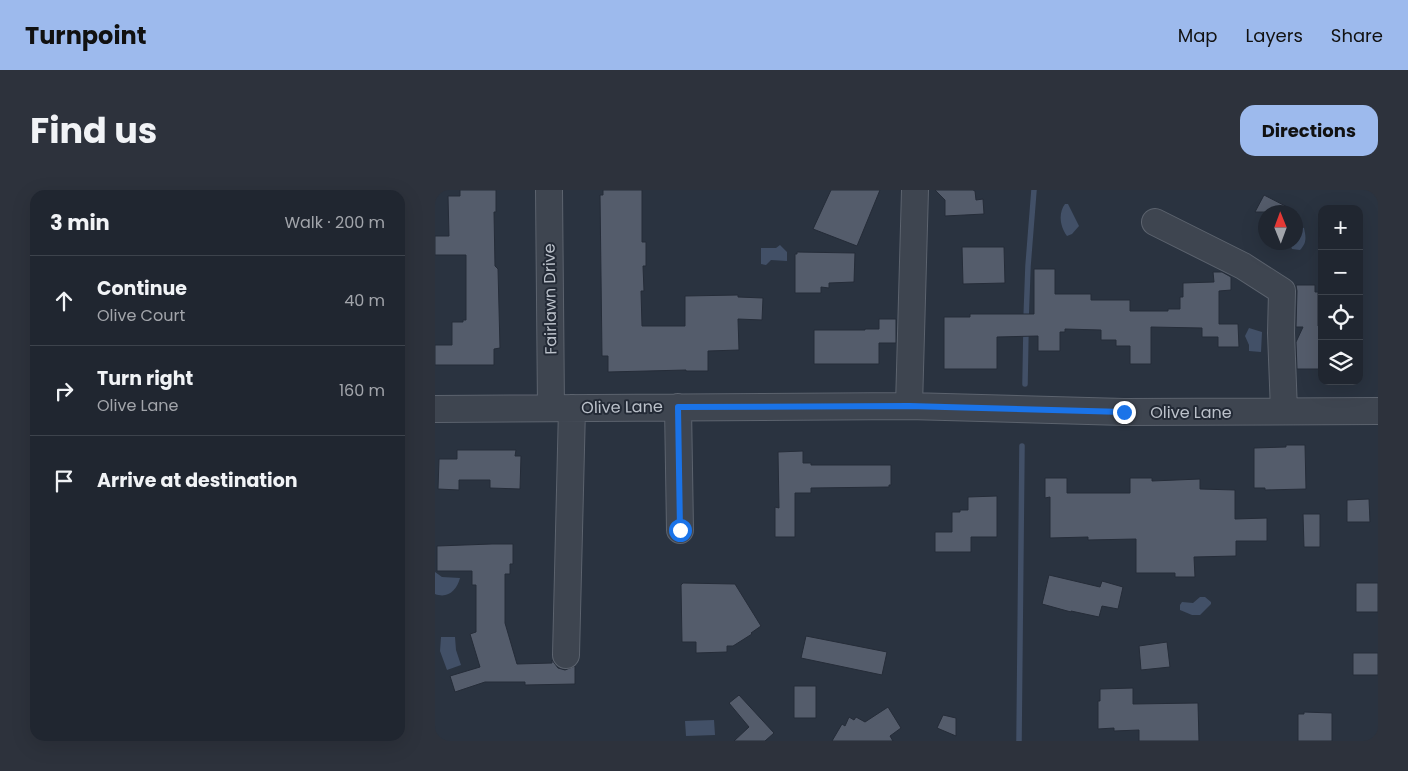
<!DOCTYPE html>
<html lang="en">
<head>
<meta charset="utf-8">
<style>
	body { margin:0; font-family:Poppins,sans-serif; background:#2d323c; color:#f1f3f6 }
	.controls { position:absolute; right:15px; top:15px; display:grid; overflow:hidden; border-radius:10px; box-shadow:0 5px 20px #0002 }
	.controls button { width:45px; height:45px; display:grid; place-items:center; padding:0; border:0; border-bottom:1px solid #3d434c; background:#202630; color:#f1f3f6; font:25px sans-serif }
	.compass { position:absolute; left:823px; top:15px; width:45px; height:45px; border-radius:50%; background:#202630; box-shadow:0 5px 20px #0002; rotate:359deg }
	.stop { position:absolute; width:15px; height:15px; margin:-11px; border:4px solid #1a73e8; border-radius:50%; background:#fff }
	.stop.end { background:#1a73e8; border-color:#fff; box-shadow:0 1px 5px #0008 }
	.list { margin:0; padding:0; list-style:none }
	h2 { display:flex; justify-content:space-between; align-items:center; height:65px; margin:0; padding:0 20px; font-size:21px }
	h2 small { font-size:16px; font-weight:400; color:#a2a5ab }
	.list li { display:grid; grid-template-columns:32px 1fr auto; gap:15px; align-items:center; box-sizing:border-box; height:90px; padding:0 20px; border-top:1px solid #3d434c }
	.list b { display:block; font-size:19px; white-space:nowrap }
	.list p { margin:0; font-size:16px; white-space:nowrap; color:#a2a5ab }
	.list em { font-size:16px; font-style:normal; color:#a2a5ab }
	.icon { flex:none; width:28px; height:28px; fill:none; stroke:currentColor; stroke-width:2; stroke-linecap:round; stroke-linejoin:round }
	.map { position:relative; flex:none; width:943px; height:551px; overflow:hidden; border-radius:15px }
	header { display:flex; align-items:center; gap:30px; box-sizing:border-box; height:70px; padding:0 25px; background:#9dbaed; color:#111 }
	header strong { font-size:24px }
	nav { display:flex; gap:28px; margin-inline-start:auto; font-size:18px }
	.intro { display:flex; align-items:center; justify-content:space-between; box-sizing:border-box; height:120px; padding:0 30px }
	h1 { margin:0; font-size:35px }
	.button { padding:12px 22px; border-radius:15px; background:#9dbaed; color:#111; font-size:18px; font-weight:700 }
	main { display:flex; gap:30px; padding:0 30px }
	aside { flex:1; background:#202630; border-radius:15px; box-shadow:0 5px 20px #0002 }
	.map>svg:first-child { display:block }
	.water { fill:#425067 }
	.lines { fill:none; stroke-linecap:round; stroke-linejoin:round }
	.stream { stroke:#425067; stroke-width:5.5 }
	.building { fill:#545c6b; stroke:#252c38 }
	.minor-casing { stroke:#5c636e; stroke-width:28 }
	.minor { stroke:#3e4550; stroke-width:26 }
	.route { stroke:#1a73e8; stroke-width:6 }
	.labels { text-anchor:middle; dominant-baseline:central; stroke-width:4; stroke-linejoin:round; paint-order:stroke }
	.street-label { font-size:16px; fill:#bbc1ca; stroke:#232a36 }
</style>
</head>
<body>
<header>
<strong>Turnpoint</strong>
<nav><a>Map</a><a>Layers</a><a>Share</a></nav>
</header>
<div class="intro"><h1>Find us</h1><a class="button">Directions</a></div>
<main>
<aside>
<h2>3 min<small>Walk · 200 m</small></h2>
<ul class="list">
<li><svg class="icon" aria-label="ahead" viewBox="0 0 24 24"><path d="M12 20V5M6 11l6-6 6 6"/></svg><div><b>Continue</b><p>Olive Court</p></div><em>40 m</em></li>
<li><svg class="icon" aria-label="right" viewBox="0 0 24 24"><path d="M7 20v-9h11M14 6l5 5-5 5"/></svg><div><b>Turn right</b><p>Olive Lane</p></div><em>160 m</em></li>
<li><svg class="icon" aria-label="arrive" viewBox="0 0 24 24"><path d="M6 21V4h12l-3 4 3 4H6"/></svg><div><b>Arrive at destination</b></div></li>
</ul>
</aside>
<div class="map">
<svg width="943" height="551" viewBox="0 0 943 551">
	<rect width="100%" height="100%" fill="#2a3340"/>
	<path class="water" d="M 630,14 L 633,14 L 644,36 L 637,44 L 632,46 C 625,37 623,23 630,14 Z
		M 861,36 L 869,38 C 871,47 872,53 865,60 L 857,59 L 855,53 L 861,52 Z
		M 345,55 L 352,62 L 352,71 L 336,70 L 331,75 L 326,74 L 326,58 L 341,58 Z
		M 814,138 L 827,142 L 826,162 L 814,161 L 814,155 L 810,146 Z
		M 0,382 L 7,387 L 25,388 C 22,400 13,409 0,404 Z
		M 765,407 L 770,407 L 776,412 L 776,414 L 765,425 L 757,425 L 745,420 L 745,415 L 747,412 L 758,413 Z
		M 6,447 L 20,447 L 21,460 L 26,475 L 12,480 L 5,461 Z
		M 279,530 L 280,545 L 251,546 L 250,531 Z"/>
	<g class="lines">
		<path class="stream" d="M 591,130 L 593,76 L 599,0
			M 590,194 L 591,139
			M 584,551 L 587,256"/>
	</g>
	<path class="building" d="M 25,0 L 61,0 L 61,22 L 59,22 L 60,76 L 63,79 L 65,158 L 59,159 L 59,175 L 0,175 L 0,155 L 17,155 L 17,132 L 28,132 L 28,130 L 31,130 L 31,65 L 0,65 L 0,46 L 14,46 L 13,6 L 25,6 Z
		M 168,0 L 207,0 L 207,52 L 211,52 L 211,76 L 208,76 L 209,101 L 206,101 L 207,136 L 250,136 L 250,106 L 303,105 L 303,107 L 328,108 L 327,130 L 303,129 L 304,160 L 273,161 L 273,181 L 251,181 L 251,180 L 173,182 L 173,166 L 167,166 L 165,5 L 168,5 Z
		M 396,0 L 445,0 L 422,56 L 378,39 Z
		M 500,0 L 538,0 L 540,1 L 541,10 L 548,9 L 549,24 L 510,26 L 510,10 Z
		M 829,5 L 862,22 L 820,22 Z
		M 527,57 L 569,57 L 570,93 L 528,94 Z
		M 362,62 L 420,63 L 419,92 L 394,93 L 394,98 L 386,97 L 386,103 L 360,103 L 360,64 L 362,64 Z
		M 599,79 L 620,79 L 620,104 L 656,104 L 656,110 L 695,110 L 695,121 L 733,121 L 733,119 L 745,119 L 745,107 L 748,107 L 748,93 L 779,92 L 778,82 L 787,82 L 796,87 L 796,100 L 784,101 L 784,134 L 803,134 L 804,157 L 783,157 L 783,147 L 767,147 L 767,138 L 716,137 L 716,174 L 695,174 L 695,156 L 681,156 L 681,150 L 666,150 L 666,140 L 630,139 L 630,142 L 625,142 L 625,161 L 603,161 L 603,146 L 562,147 L 562,179 L 509,179 L 509,127 L 535,127 L 535,124 L 599,124 Z
		M 861,95 L 880,95 L 880,102 L 883,102 L 883,136 L 887,136 L 887,179 L 862,179 L 861,152 L 868,137 L 861,137 L 862,101 Z
		M 444,129 L 461,129 L 461,153 L 444,153 L 444,174 L 379,174 L 379,140 L 430,140 L 430,139 L 444,139 Z
		M 851,255 L 870,255 L 871,299 L 830,300 L 830,298 L 819,298 L 819,258 L 851,257 Z
		M 22,260 L 81,260 L 80,266 L 86,266 L 85,299 L 55,298 L 55,290 L 24,290 L 24,300 L 3,299 L 4,269 L 22,269 Z
		M 368,261 L 368,273 L 376,273 L 376,275 L 456,275 L 456,295 L 454,295 L 454,297 L 376,298 L 376,303 L 360,303 L 360,347 L 340,347 L 340,317 L 344,318 L 343,262 Z
		M 610,288 L 632,288 L 632,303 L 695,303 L 695,288 L 717,288 L 717,291 L 765,289 L 765,299 L 800,300 L 800,329 L 832,328 L 832,351 L 801,351 L 801,366 L 759,367 L 760,387 L 740,387 L 740,383 L 701,383 L 701,349 L 653,350 L 653,347 L 615,348 L 615,307 L 610,308 Z
		M 562,306 L 562,347 L 536,347 L 536,362 L 500,362 L 500,342 L 517,342 L 517,322 L 525,322 L 525,320 L 533,320 L 533,307 Z
		M 934,309 L 935,332 L 912,332 L 912,310 Z
		M 868,324 L 885,324 L 885,357 L 869,357 Z
		M 57,354 L 78,354 L 78,374 L 75,374 L 75,384 L 70,384 L 70,433 L 82,474 L 117,473 L 117,470 L 123,478 L 130,480 L 140,476 L 140,494 L 90,495 L 90,492 L 50,492 L 20,502 L 15,486 L 45,477 L 35,444 L 41,442 L 41,395 L 37,395 L 37,381 L 2,381 L 2,356 Z
		M 614,385 L 665,397 L 667,391 L 688,397 L 683,419 L 667,416 L 664,427 L 636,421 L 636,422 L 607,414 Z
		M 248,393 L 300,394 L 326,436 L 316,443 L 317,444 L 298,456 L 292,456 L 292,462 L 261,463 L 261,452 L 247,452 L 246,395 Z
		M 921,393 L 943,393 L 943,422 L 921,422 Z
		M 371,446 L 452,462 L 447,485 L 366,468 Z
		M 732,452 L 735,477 L 706,480 L 704,456 Z
		M 918,463 L 943,463 L 943,485 L 918,485 Z
		M 359,496 L 381,496 L 381,528 L 359,528 Z
		M 698,498 L 698,514 L 763,513 L 764,551 L 704,551 L 704,540 L 679,541 L 679,538 L 663,539 L 663,511 L 665,511 L 665,499 Z
		M 304,505 L 339,543 L 330,551 L 299,551 L 314,537 L 294,513 Z
		M 453,517 L 466,538 L 455,546 L 458,551 L 397,551 L 407,534 L 410,536 L 414,527 L 419,530 L 421,527 L 430,532 Z
		M 869,522 L 897,523 L 897,551 L 863,551 L 863,524 L 869,524 Z
		M 508,525 L 521,528 L 521,546 L 502,538 Z"/>
	<g class="lines">
		<g class="minor-casing">
			<path id="minor" d="M 114,0 L 116,218
				M 720,32 L 808,76 L 847,101 L 846,143 L 849,221
				M 474,216 L 480,0
				M 243,217 L 245,340
				M 0,219 L 474,216 L 689,222 L 943,221
				M 131,465 L 137,218"/>
		</g>
		<use href="#minor" class="minor"/>
	</g>
	<g class="lines">
		<path class="route" d="M 245,340 L 243,217 L 474,216 L 689,222"/>
	</g>
	<g class="labels">
		<g class="street-label">
			<text transform="translate(115 109) rotate(-91)">Fairlawn Drive</text>
			<text transform="translate(187 217) rotate(-1)">Olive Lane</text>
			<text x="756" y="222">Olive Lane</text>
		</g>
	</g>
</svg>
<div class="controls">
<button>+</button>
<button>−</button>
<button><svg class="icon" aria-label="locate" viewBox="0 0 24 24"><circle cx="12" cy="12" r="6"/><path d="M12 2v4M12 18v4M2 12h4M18 12h4"/></svg></button>
<button><svg class="icon" aria-label="layers" viewBox="0 0 24 24"><path d="M12 4l9 5-9 5-9-5zM3 14l9 5 9-5"/></svg></button>
</div>
<svg class="compass" viewBox="-18 -18 36 36"><path d="M0-13l5 13h-10z" fill="#e53935"/><path d="M0 13l5-13h-10z" fill="#a2a5ab"/></svg>
<div class="stop" style="left:245px;top:340px"></div>
<div class="stop end" style="left:689px;top:222px"></div>
</div>
</main>
</body>
</html>
